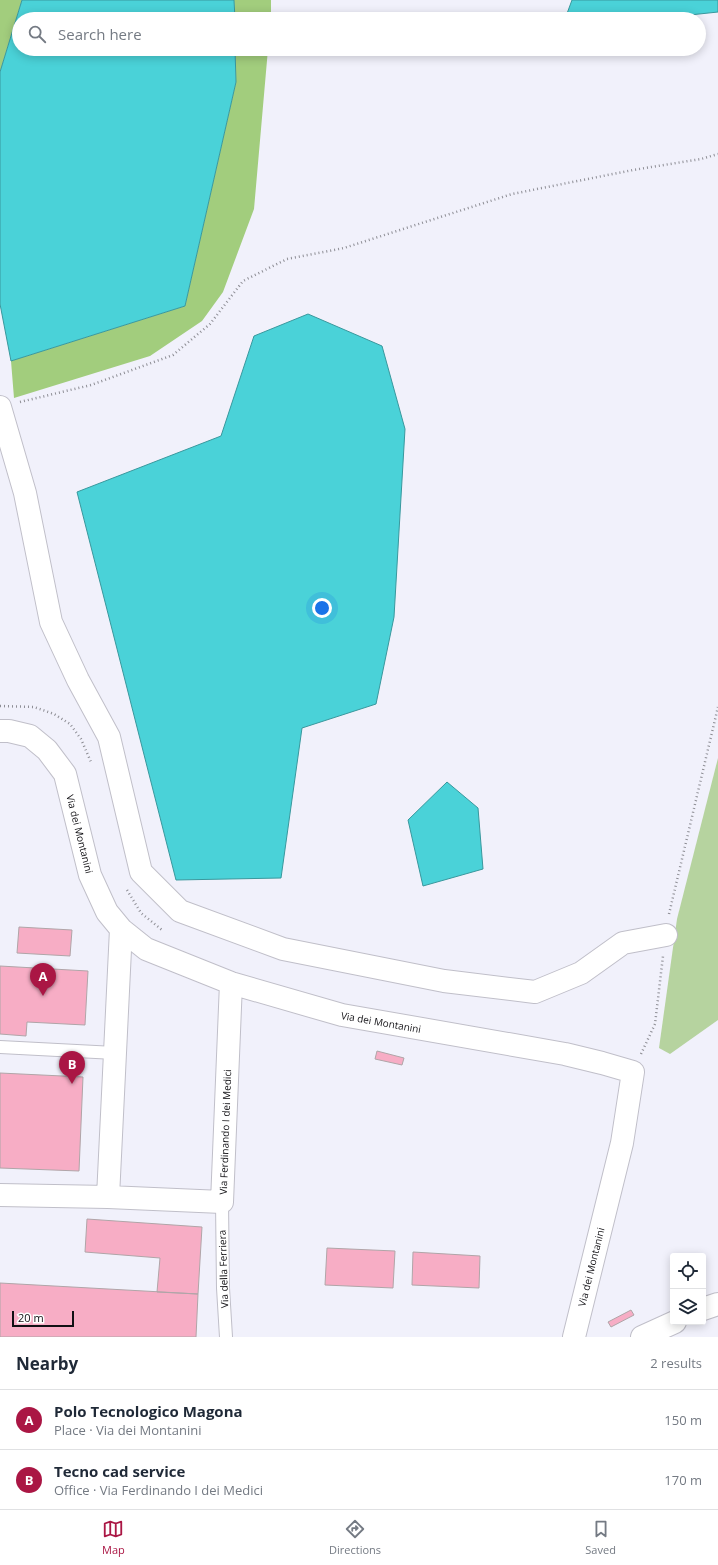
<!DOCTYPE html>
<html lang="en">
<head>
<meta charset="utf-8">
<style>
	body { margin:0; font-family:"Open Sans",sans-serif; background:#f6f6f7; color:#1f2937 }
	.controls { position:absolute; right:12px; bottom:12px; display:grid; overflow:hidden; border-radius:4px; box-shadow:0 2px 10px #0003 }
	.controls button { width:36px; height:36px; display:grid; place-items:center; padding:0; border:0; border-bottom:1px solid #e0e1e3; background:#fff; color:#1f2937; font:20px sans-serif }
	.scale { position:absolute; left:12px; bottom:10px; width:62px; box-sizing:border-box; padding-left:4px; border:2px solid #111014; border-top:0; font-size:11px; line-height:14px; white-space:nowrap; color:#111014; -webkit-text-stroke:3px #fff; paint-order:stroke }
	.you { position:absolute; left:322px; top:608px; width:14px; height:14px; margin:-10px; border:3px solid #fff; border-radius:50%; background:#1a73e8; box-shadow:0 0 0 6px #1a73e833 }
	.badge { display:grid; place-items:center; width:26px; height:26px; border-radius:50%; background:#aa1644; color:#fff; font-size:13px; font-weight:700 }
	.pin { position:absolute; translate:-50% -33px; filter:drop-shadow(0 1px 2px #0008) }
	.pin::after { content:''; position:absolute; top:21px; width:14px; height:12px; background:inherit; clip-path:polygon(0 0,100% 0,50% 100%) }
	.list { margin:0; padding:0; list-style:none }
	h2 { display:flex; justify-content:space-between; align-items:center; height:52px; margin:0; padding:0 16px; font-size:17px }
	h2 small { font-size:13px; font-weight:400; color:#747a83 }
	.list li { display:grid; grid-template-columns:26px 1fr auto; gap:12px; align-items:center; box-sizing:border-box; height:60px; padding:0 16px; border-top:1px solid #e0e1e3 }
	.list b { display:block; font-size:15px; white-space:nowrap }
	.list p { margin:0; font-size:13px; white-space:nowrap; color:#747a83 }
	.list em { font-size:13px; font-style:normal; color:#747a83 }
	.icon { flex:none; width:22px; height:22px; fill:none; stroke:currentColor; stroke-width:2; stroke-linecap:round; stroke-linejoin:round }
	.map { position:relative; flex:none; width:718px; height:1337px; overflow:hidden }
	.search { position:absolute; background:#fff; box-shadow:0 2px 10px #0003; left:12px; right:12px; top:12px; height:44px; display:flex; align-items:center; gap:10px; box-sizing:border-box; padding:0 14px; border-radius:22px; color:#747a83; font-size:15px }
	.sheet { height:172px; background:#fff }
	nav { display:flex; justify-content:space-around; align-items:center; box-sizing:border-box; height:56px; border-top:1px solid #e0e1e3; background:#fff; font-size:11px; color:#747a83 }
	nav a { display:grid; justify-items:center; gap:2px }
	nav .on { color:#aa1644 }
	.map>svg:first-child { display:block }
	.green { fill:#b6d39f }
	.forest { fill:#a2cd7d }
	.water { fill:#4ad2d8; stroke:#39989d }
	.building { fill:#f7adc5; stroke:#b0a5a8 }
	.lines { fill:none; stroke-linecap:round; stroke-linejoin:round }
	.service-casing { stroke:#c0bfc9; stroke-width:14 }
	.minor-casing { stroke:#c0bfc9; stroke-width:24 }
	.path { stroke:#8e8e95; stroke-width:2.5; stroke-dasharray:1 3; stroke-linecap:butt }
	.service { stroke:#fff; stroke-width:12 }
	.minor { stroke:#fff; stroke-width:22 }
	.labels { text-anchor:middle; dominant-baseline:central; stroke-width:3; stroke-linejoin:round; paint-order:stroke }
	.street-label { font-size:10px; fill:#111014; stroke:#fff }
</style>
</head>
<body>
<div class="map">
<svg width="718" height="1337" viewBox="0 0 718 1337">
	<rect width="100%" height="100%" fill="#f1f1fb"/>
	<path class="green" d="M 718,758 L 718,1020 L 670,1054 L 659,1048 L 677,919 Z"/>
	<path class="forest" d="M 0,0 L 22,0 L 0,72 Z
		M 234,0 L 271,0 L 271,19 L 235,19 Z
		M 235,49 L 268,49 L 254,209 L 223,292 L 202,321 L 150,356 L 14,398 L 11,361 L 185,306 L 236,82 Z"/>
	<path class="water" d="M 22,0 L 234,0 L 235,19 L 19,19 L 19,49 L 235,49 L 236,82 L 185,306 L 11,361 L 0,304 L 0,72 Z
		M 572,0 L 718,0 L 718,12 L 652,19 L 565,19 Z
		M 308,314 L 382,346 L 405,429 L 394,617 L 376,704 L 302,728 L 281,878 L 176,880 L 77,492 L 221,436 L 254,336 Z
		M 447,782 L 478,808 L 483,869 L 423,886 L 408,820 Z"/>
	<path class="building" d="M 19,927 L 72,930 L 70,956 L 17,953 Z
		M 0,966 L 88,971 L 85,1025 L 27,1022 L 26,1036 L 0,1034 Z
		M 377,1051 L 404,1058 L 402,1065 L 375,1059 Z
		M 0,1073 L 83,1077 L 79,1171 L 0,1168 Z
		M 87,1219 L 202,1227 L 198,1294 L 157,1292 L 160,1258 L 85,1252 Z
		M 327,1248 L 395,1251 L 393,1288 L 325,1285 Z
		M 413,1252 L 480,1256 L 479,1288 L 412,1285 Z
		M 0,1283 L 198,1294 L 196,1337 L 0,1337 Z
		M 631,1310 L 634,1315 L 611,1327 L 608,1322 Z"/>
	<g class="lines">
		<g class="service-casing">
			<path id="service" d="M 0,1047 L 115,1053
				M 222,1202 L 223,1288 L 226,1337"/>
		</g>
		<g class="minor-casing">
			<path id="minor" d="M 0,407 L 25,493 L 51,622 L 78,680 L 109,737 L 141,872 L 180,911 L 283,949 L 444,981 L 535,992 L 581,973 L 623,943 L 666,935
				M 0,731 L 9,731 L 30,736 L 47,750 L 65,774 L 90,875 L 107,912 L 121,929 L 146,949 L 231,983 L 342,1015 L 565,1054 L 602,1063 L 633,1072 L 622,1143 L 574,1337
				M 0,1195 L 108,1197 L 222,1202 L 231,983
				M 108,1197 L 121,929
				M 703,1309 L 718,1304
				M 642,1337 L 675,1322"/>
		</g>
		<path class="path" d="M 20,402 L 91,385 L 173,355 L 210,324 L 243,281 L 287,259 L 344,248 L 512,194 L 633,170 L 701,159 L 718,154
			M 0,706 L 34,707 L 54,714 L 70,724 L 81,739 L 91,762
			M 127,890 L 141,913 L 162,930
			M 669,914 L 718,707
			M 641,1054 L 655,1024 L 663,956"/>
		<use href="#service" class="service"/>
		<use href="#minor" class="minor"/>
	</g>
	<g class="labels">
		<g class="street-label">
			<text transform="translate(80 834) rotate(76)">Via dei Montanini</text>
			<text transform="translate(381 1022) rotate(10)">Via dei Montanini</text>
			<text transform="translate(225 1132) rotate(-88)">Via Ferdinando I dei Medici</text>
			<text transform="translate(591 1267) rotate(-76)">Via dei Montanini</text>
			<text transform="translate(223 1269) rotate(-92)">Via della Ferriera</text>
		</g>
	</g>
</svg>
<div class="controls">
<button><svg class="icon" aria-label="locate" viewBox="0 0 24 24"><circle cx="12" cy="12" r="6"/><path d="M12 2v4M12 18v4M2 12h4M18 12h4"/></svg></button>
<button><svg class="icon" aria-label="layers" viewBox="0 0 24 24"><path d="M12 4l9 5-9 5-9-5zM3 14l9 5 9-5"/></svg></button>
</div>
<div class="scale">20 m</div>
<div class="you"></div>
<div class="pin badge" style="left:43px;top:996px">A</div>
<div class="pin badge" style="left:72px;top:1084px">B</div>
<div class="search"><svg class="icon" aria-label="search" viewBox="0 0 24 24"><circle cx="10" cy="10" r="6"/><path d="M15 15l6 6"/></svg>Search here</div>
</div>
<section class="sheet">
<h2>Nearby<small>2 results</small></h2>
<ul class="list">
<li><span class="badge">A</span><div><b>Polo Tecnologico Magona</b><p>Place · Via dei Montanini</p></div><em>150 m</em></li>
<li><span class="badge">B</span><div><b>Tecno cad service</b><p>Office · Via Ferdinando I dei Medici</p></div><em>170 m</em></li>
</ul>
</section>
<nav>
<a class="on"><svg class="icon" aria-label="map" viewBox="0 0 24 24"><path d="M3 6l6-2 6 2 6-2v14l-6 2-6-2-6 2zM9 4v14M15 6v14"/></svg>Map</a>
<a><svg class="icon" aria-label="directions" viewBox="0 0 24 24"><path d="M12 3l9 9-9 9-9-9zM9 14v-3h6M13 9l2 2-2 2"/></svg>Directions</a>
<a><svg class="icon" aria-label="saved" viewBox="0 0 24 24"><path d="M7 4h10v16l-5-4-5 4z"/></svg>Saved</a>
</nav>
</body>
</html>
